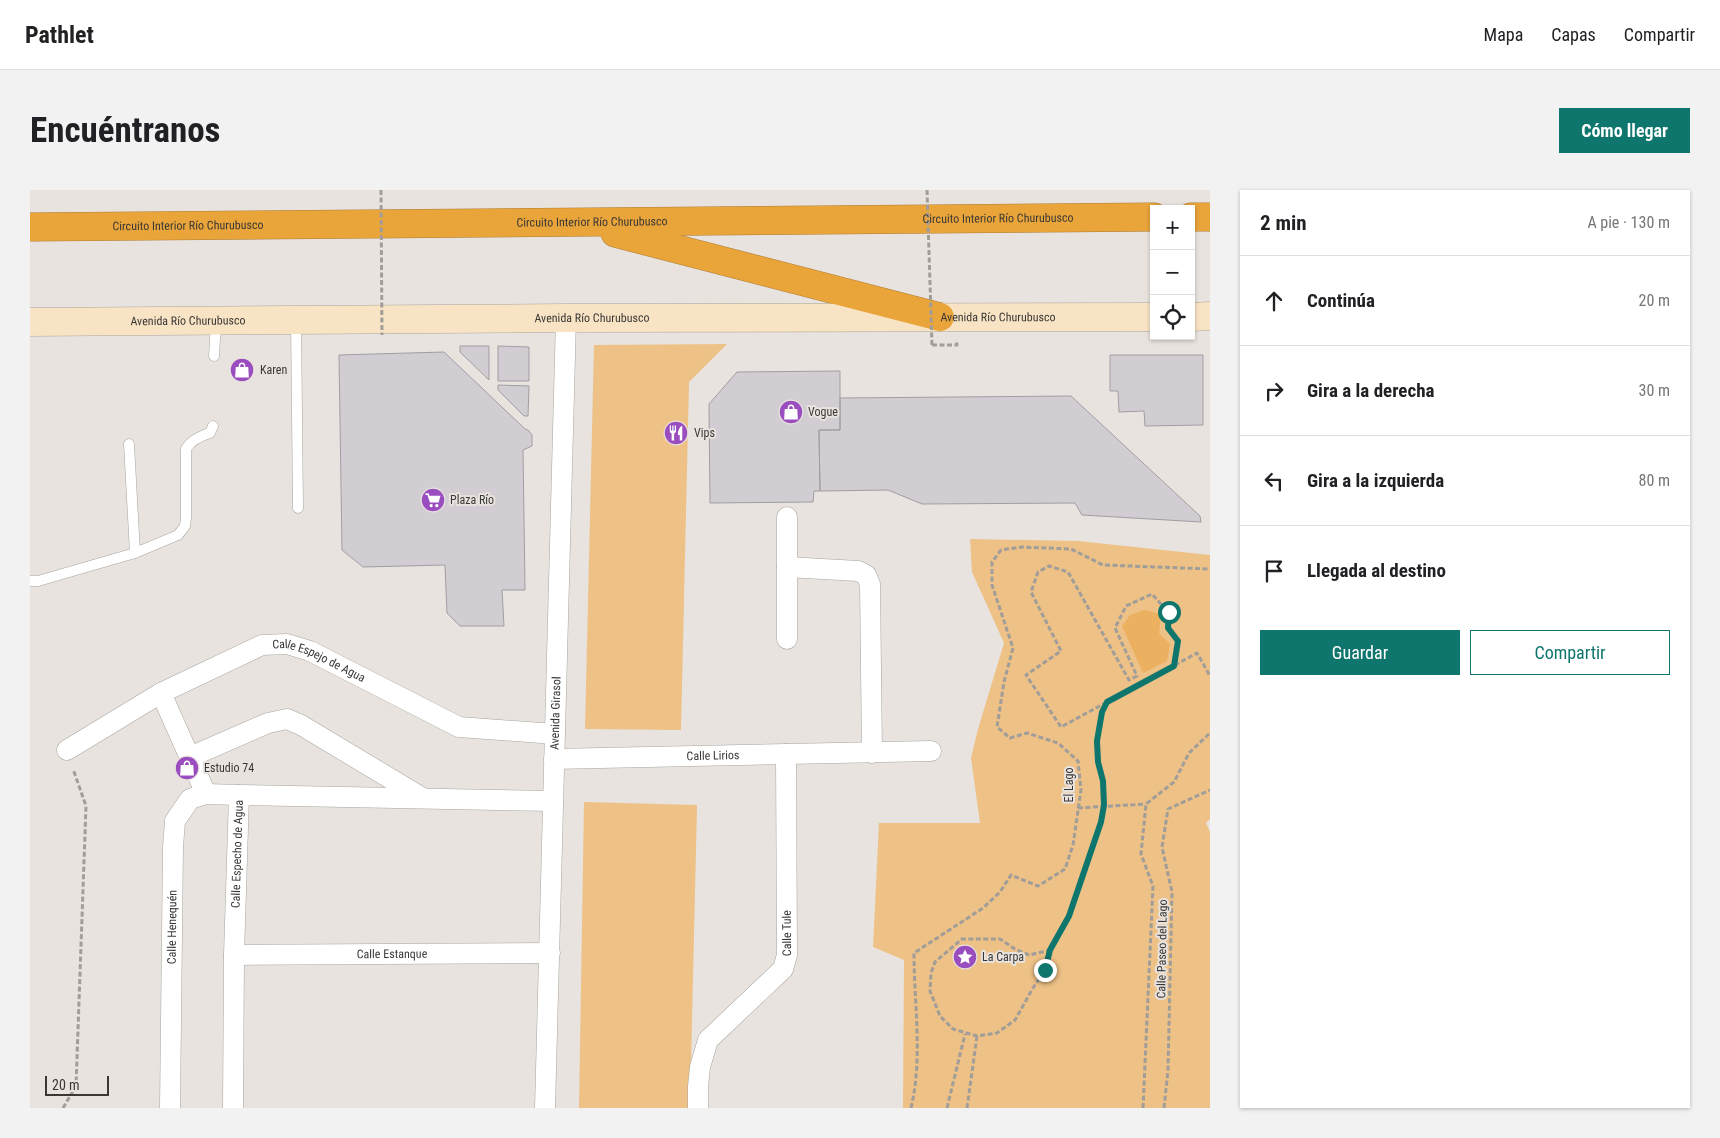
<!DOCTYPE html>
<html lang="es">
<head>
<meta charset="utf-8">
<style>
	body { margin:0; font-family:"Roboto Condensed",sans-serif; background:#f2f2f2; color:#202124 }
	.controls { position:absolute; right:15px; top:15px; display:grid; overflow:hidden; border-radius:0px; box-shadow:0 1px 4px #0004 }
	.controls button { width:45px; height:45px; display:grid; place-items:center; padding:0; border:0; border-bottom:1px solid #e0e0e0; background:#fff; color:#202124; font:25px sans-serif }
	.scale { position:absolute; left:15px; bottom:12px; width:64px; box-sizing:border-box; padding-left:5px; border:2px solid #3a3836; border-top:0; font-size:14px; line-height:18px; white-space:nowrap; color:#3a3836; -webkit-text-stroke:4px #e8e3de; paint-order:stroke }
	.stop { position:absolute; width:15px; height:15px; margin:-11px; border:4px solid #0f766e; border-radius:50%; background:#fff }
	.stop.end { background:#0f766e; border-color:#fff; box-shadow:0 1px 5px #0008 }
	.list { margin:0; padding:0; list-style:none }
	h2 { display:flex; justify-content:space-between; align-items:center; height:65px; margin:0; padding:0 20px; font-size:21px }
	h2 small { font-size:16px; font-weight:400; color:#757577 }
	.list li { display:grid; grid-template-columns:32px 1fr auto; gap:15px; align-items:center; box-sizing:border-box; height:90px; padding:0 20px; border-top:1px solid #e0e0e0 }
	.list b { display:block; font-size:19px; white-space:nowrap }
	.list em { font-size:16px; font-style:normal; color:#757577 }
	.actions { display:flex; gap:10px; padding:15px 20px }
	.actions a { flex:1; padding:11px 0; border:1px solid #0f766e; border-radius:0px; text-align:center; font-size:18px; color:#0f766e }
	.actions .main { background:#0f766e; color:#fff }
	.icon { flex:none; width:28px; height:28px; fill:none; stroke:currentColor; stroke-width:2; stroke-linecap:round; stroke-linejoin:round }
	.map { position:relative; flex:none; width:1180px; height:918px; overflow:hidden; border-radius:0px }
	header { display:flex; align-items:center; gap:30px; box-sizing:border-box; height:70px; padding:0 25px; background:#fff; border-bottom:1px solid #e0e0e0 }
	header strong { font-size:24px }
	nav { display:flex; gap:28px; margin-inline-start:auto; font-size:18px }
	.intro { display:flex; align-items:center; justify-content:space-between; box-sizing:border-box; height:120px; padding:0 30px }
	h1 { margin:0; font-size:35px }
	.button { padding:12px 22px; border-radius:0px; background:#0f766e; color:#fff; font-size:18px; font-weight:700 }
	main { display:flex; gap:30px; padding:0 30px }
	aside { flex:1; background:#fff; border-radius:0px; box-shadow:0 1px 4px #0004 }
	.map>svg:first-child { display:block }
	.green { fill:#eec186 }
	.water { fill:#ecb160 }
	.building { fill:#d1cdd3; stroke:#a19ea3 }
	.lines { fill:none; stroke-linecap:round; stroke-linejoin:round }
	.lane-casing { stroke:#a9a59f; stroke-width:11 }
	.street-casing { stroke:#a9a59f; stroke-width:21 }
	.secondary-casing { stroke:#a9a59f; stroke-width:29 }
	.highway-casing { stroke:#ac7e39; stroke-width:29 }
	.path { stroke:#a19d99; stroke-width:3; stroke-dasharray:5 2.5; stroke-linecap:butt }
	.lane { stroke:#fff; stroke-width:10 }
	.street { stroke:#fff; stroke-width:20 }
	.secondary { stroke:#f8e4c4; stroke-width:28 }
	.highway { stroke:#e9a43a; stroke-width:28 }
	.path-bridge { stroke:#a19d99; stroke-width:3; stroke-dasharray:5 2.5; stroke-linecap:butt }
	.route { stroke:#0f766e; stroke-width:6 }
	.labels { text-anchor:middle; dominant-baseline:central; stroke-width:4; stroke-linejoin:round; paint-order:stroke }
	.street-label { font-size:12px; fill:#3a3836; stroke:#e8e3de }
	.poi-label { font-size:12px; fill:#3a3836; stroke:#e8e3de; text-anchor:start }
</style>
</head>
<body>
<header>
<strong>Pathlet</strong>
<nav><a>Mapa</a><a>Capas</a><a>Compartir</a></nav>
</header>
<div class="intro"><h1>Encuéntranos</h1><a class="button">Cómo llegar</a></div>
<main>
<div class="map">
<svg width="1180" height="918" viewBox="0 0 1180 918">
	<rect width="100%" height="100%" fill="#e8e3de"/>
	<path class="green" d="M 697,154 L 659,192 L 651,540 L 555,539 L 564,155 Z
		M 940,349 L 1048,351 L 1180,365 L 1180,629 L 1176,633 L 1180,642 L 1180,918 L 873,918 L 874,770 L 843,757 L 849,633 L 950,633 L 941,568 L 948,539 L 974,453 L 942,382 Z
		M 554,612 L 667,615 L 660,918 L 549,918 Z"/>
	<path class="water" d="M 1114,420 L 1131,424 L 1129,443 L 1140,454 L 1137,471 L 1113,483 L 1092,436 L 1100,425 Z"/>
	<path class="building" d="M 430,156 L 459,156 L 459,190 L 430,162 Z
		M 468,156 L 499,157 L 499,191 L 468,191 Z
		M 414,162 L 494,238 L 499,241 L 502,245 L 502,256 L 493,260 L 495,400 L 472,400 L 474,436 L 430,436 L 417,423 L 415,375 L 333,377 L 312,360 L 309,165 Z
		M 1080,165 L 1173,165 L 1173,235 L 1115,236 L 1114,221 L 1089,222 L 1088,201 L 1080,201 Z
		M 810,181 L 810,240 L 789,240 L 790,301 L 784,301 L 783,312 L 680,313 L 679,214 L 707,182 Z
		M 468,195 L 499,196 L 498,226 L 494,226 L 468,200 Z
		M 1041,206 L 1170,326 L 1171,332 L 1052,325 L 1045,313 L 892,314 L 858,300 L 790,301 L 789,240 L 810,240 L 810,208 Z"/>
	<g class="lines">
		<g class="lane-casing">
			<path id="lane" d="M 266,131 L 268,318
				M 184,166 L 186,132
				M 99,254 L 105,363
				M 0,391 L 8,391 L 105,363 L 148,345 L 155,336 L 156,328 L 156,259 C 161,250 170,246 180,243 L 183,236"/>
		</g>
		<g class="street-casing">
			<g id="street">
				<path d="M 757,377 L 828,381 L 836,385 L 840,394 L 842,563"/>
				<path d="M 757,449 L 757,327"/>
				<path d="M 131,503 L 176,604"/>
				<path id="s1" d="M 37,560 L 131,503 L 232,455 L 257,454 L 280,461 L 429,537 L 525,544"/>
				<path d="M 160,567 L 238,533 L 257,529 L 271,535 L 391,607"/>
				<path id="s2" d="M 524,569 L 901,561"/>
				<path id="s3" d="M 204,765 L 520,763"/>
				<path id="s4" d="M 140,918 L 143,657 L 145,631 L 160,609 L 176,604 L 209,605"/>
				<path id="s5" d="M 203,918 L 204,765 L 209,605 L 523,611"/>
				<path id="s6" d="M 515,918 L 536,128"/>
				<path id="s7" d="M 668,918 L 668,897 L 670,877 L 678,850 L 753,779 L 757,765 L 756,564"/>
			</g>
		</g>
		<g class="secondary-casing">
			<g id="secondary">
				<path d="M 1161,127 L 1180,126"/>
				<path id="s8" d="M 0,132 L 536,128 L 1124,127"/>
			</g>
		</g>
		<g class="highway-casing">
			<g id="highway">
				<path d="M 1161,27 L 1180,27"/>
				<path id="s9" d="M 0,37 L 1124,27"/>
				<path d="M 585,43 L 910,127"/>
			</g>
		</g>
		<path class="path" d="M 902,155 L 927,155 L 926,150
			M 1144,476 L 1147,451 L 1138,438 L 1139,423 L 1122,404 L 1096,416 L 1085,438 L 1107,486 L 1099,490 L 1038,382 L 1019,376 L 1008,382 L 1001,402 L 1031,461 L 996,485 L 1031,537 L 1167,463 L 1180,486
			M 1048,618 L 1116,614
			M 1021,760 L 999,765 L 985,759 L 970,749 L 932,749 L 905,772 L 901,783 L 900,801 L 910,826 L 923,839 L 947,846 L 967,843 L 985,830 L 1003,798 L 1015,780 L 1021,760 L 1039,726 L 1054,684 L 1071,633 L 1074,615 L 1073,591 L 1069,572 L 1067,551 L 1073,522 L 1076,513
			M 33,918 L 46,896 L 56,616 L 43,579
			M 881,918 C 893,868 884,814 884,763 L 953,718 L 970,702 L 981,685 L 1008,696 L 1035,679 L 1043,655 L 1051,600 L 1048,571 L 1028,553 L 997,543 L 980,548 L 967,537 L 974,492 L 983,458 L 962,395 L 962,372 L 971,360 L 992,357 L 1041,359 L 1073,375 L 1180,379
			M 917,918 L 935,844
			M 937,918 L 947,846
			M 1113,918 L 1123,696 L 1111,664 L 1116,614 L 1144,592 L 1159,563 L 1180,543
			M 1134,918 L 1138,880 L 1142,702 L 1132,657 L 1138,619 L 1180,600"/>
		<use href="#lane" class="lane"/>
		<use href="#street" class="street"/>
		<use href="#secondary" class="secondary"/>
		<use href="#highway" class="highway"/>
		<path class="path-bridge" d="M 351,0 L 352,145
			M 897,0 L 902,155"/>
	</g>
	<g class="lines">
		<path class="route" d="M 1015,780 L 1020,760 L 1039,726 L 1071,632 L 1074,615 L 1073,591 L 1068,572 L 1067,551 L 1072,522 L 1077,512 L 1144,476 L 1148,451 L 1138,438 L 1139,422"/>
	</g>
	<defs>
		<g id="shop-disc" transform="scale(1.25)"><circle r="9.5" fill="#9a4dbe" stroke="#e8e3de"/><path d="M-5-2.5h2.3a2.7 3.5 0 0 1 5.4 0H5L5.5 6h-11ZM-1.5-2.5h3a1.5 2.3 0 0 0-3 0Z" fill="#fff"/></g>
		<g id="restaurant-disc" transform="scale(1.25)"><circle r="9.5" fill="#9a4dbe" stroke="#e8e3de"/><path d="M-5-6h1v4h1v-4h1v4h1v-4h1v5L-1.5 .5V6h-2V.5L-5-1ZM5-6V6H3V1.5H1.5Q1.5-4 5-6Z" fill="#fff"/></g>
		<g id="supermarket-disc" transform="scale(1.25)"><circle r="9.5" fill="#9a4dbe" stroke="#e8e3de"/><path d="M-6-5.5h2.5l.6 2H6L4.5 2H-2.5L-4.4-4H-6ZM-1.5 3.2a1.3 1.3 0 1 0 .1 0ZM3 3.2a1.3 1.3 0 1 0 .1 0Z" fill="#fff"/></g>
		<g id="sight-disc" transform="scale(1.25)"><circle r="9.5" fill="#9a4dbe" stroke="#e8e3de"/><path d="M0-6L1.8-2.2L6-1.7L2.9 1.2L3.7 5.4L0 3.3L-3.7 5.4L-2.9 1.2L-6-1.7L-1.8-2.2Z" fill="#fff"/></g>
	</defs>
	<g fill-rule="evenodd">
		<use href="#shop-disc" x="212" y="180"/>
		<use href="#shop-disc" x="761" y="222"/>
		<use href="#restaurant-disc" x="646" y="243"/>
		<use href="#supermarket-disc" x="403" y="310"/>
		<use href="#shop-disc" x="157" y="578"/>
		<use href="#sight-disc" x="935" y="767"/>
	</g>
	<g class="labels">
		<g class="street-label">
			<text stroke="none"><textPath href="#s9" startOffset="968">Circuito Interior Río Churubusco</textPath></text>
			<text stroke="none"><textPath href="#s9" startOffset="562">Circuito Interior Río Churubusco</textPath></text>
			<text stroke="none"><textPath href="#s9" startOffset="158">Circuito Interior Río Churubusco</textPath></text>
			<text stroke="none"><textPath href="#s8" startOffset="562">Avenida Río Churubusco</textPath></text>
			<text stroke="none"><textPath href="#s8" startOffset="968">Avenida Río Churubusco</textPath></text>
			<text stroke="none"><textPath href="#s8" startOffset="158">Avenida Río Churubusco</textPath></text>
			<text stroke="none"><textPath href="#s1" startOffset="282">Calle Espejo de Agua</textPath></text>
			<text stroke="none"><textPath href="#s6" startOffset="395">Avenida Girasol</textPath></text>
			<text stroke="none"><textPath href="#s2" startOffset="159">Calle Lirios</textPath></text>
			<text transform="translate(1039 595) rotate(-90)">El Lago</text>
			<text stroke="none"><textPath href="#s5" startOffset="254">Calle Especho de Agua</textPath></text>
			<text stroke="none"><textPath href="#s4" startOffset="181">Calle Henequén</textPath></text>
			<text stroke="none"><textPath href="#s7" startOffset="209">Calle Tule</textPath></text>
			<text transform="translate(1132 759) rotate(-89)">Calle Paseo del Lago</text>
			<text stroke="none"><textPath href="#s3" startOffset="158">Calle Estanque</textPath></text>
		</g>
		<g class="poi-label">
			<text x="230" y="180">Karen</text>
			<text x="778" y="222">Vogue</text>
			<text x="664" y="243">Vips</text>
			<text x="420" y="310">Plaza Río</text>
			<text x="174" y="578">Estudio 74</text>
			<text x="952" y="767">La Carpa</text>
		</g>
	</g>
</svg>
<div class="controls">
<button>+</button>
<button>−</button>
<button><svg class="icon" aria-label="locate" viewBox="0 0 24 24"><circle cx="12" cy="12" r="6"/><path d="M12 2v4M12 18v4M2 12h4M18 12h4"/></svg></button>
</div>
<div class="scale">20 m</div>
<div class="stop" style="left:1139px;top:422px"></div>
<div class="stop end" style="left:1015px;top:780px"></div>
</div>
<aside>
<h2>2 min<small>A pie · 130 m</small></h2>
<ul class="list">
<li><svg class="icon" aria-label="ahead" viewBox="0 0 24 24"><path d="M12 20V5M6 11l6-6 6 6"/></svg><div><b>Continúa</b></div><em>20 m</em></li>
<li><svg class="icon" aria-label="right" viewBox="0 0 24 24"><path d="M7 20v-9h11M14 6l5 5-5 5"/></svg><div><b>Gira a la derecha</b></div><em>30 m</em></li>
<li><svg class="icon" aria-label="left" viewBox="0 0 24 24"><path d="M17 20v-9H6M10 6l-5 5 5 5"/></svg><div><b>Gira a la izquierda</b></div><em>80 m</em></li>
<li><svg class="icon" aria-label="arrive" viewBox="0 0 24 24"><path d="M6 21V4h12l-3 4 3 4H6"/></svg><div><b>Llegada al destino</b></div></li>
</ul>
<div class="actions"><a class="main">Guardar</a><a>Compartir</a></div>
</aside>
</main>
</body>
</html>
